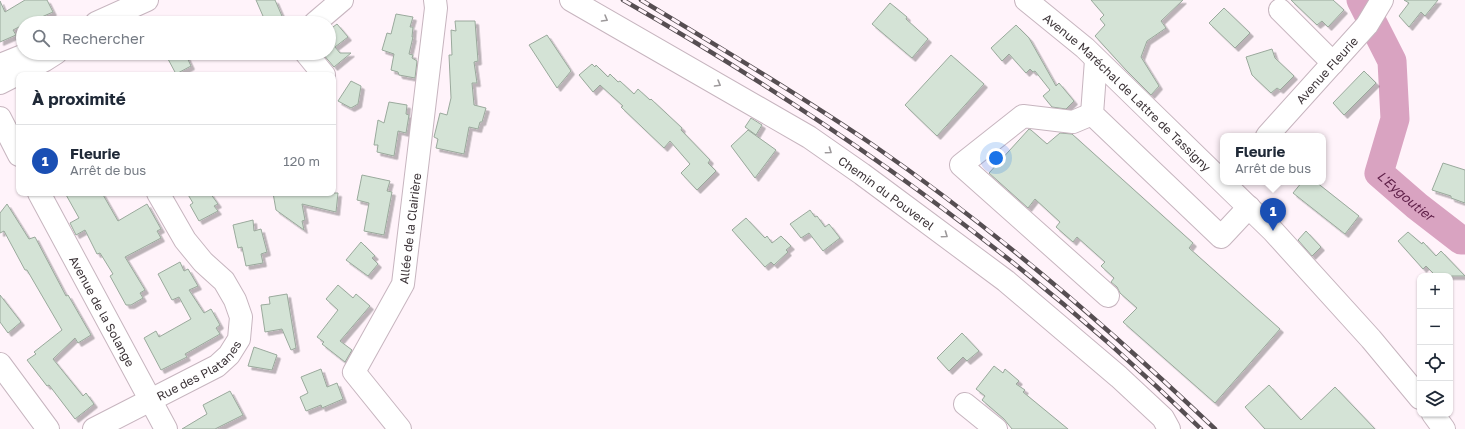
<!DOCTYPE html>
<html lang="fr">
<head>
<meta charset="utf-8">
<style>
	body { margin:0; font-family:"Golos Text",sans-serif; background:#f6f6f7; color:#1f2937 }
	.controls { position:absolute; right:12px; bottom:12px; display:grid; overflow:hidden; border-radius:8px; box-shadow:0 1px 3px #0004 }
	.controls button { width:36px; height:36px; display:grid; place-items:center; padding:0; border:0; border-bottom:1px solid #e0e1e3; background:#fff; color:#1f2937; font:20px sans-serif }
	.you { position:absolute; left:996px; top:158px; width:14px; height:14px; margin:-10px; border:3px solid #fff; border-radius:50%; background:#1a73e8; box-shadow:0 0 0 6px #1a73e833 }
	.badge { display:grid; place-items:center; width:26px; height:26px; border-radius:50%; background:#2563eb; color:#fff; font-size:13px; font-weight:700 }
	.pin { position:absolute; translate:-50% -33px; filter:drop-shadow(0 1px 2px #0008) }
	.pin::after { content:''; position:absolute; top:21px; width:14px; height:12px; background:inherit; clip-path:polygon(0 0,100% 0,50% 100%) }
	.popup { position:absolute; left:1220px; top:133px; width:106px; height:52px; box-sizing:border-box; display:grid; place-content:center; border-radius:8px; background:#fff; filter:drop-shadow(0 1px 3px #0005); font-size:13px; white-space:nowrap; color:#747a83 }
	.popup b { font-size:15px; color:#1f2937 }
	.popup::after { content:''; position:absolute; left:50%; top:100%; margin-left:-8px; border:8px solid transparent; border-top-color:#fff }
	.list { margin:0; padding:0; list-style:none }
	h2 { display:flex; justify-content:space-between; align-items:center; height:52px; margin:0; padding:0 16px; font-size:17px }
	h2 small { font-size:13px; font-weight:400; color:#747a83 }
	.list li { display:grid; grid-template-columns:26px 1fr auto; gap:12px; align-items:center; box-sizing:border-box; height:72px; padding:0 16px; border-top:1px solid #e0e1e3 }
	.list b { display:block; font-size:15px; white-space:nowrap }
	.list p { margin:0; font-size:13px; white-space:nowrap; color:#747a83 }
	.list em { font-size:13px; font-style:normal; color:#747a83 }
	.icon { flex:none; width:22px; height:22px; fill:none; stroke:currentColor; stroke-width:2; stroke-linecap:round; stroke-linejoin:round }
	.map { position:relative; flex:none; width:1465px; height:429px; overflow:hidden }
	.search { position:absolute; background:#fff; box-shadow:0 1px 3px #0004; left:16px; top:16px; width:320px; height:44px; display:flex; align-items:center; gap:10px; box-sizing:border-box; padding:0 14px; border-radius:22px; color:#747a83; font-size:15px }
	.panel { position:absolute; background:#fff; box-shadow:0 1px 3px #0004; left:16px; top:72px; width:320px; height:124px; border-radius:8px }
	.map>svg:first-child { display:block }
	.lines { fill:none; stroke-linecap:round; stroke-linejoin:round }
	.river { stroke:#d9a3c1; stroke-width:29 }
	.building { fill:#d4e3d6; stroke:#9aa99c; filter:url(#shadow) }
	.minor-casing { stroke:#c7b5bf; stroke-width:24 }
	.major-casing { stroke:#c7b5bf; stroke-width:24 }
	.minor { stroke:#fff; stroke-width:22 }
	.major { stroke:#fff; stroke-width:22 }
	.rail-casing { stroke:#564e52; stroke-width:4.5 }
	.rail { stroke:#fff3fa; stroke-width:3; stroke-dasharray:9; stroke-linecap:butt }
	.oneway { stroke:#9d999b }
	.labels { text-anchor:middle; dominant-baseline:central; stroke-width:3.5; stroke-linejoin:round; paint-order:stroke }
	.street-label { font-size:12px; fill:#3b3337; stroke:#fff3fa }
	.water-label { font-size:13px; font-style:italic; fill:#61214a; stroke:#fff3fa }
</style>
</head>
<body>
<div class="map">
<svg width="1465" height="429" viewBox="0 0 1465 429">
	<defs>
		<filter id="shadow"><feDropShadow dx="3.5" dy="3.5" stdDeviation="0" flood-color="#0004"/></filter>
	</defs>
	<rect width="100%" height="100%" fill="#fff3fa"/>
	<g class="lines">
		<path class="river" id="s1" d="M 1361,0 L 1392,61 L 1395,119 L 1379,173 L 1417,206 L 1461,240 L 1465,240"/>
	</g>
	<path class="building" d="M 25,0 L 47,0 L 53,12 L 28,23 L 23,23 L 23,25 L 13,30 L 16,35 L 0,42 L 0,1 L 5,12 Z
		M 256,0 L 275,0 L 285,23 L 266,23 Z
		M 1091,0 L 1183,0 L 1161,21 L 1166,28 L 1147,41 L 1141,57 L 1159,86 L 1151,95 L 1126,70 L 1095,36 L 1105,25 L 1100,19 L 1104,15 Z
		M 1291,0 L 1333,0 L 1344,10 L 1328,27 L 1322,21 L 1317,25 Z
		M 1404,0 L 1438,0 L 1425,16 L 1421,12 L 1409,27 L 1399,16 L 1409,3 Z
		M 890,3 L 907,17 L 906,19 L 928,39 L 912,58 L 872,24 Z
		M 1224,8 L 1250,33 L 1235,48 L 1209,23 Z
		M 396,14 L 413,17 L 410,27 L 413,27 L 412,37 L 413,37 L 409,54 L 413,55 L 412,58 L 417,61 L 415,78 L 399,75 L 398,72 L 391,70 L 394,54 L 382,50 L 387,33 L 391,34 Z
		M 455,21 L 475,21 L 478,61 L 474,62 L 477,83 L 472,83 L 474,105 L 486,108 L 482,122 L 480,122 L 478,129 L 469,127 L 464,154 L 436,148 L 438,139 L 434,137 L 440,113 L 447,115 L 451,98 L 449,55 L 452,55 L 451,30 L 456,31 Z
		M 337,24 L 348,37 L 335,47 L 340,53 L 351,53 L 334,67 L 322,53 L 329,53 L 329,30 Z
		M 1016,25 L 1029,38 L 1056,86 L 1059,83 L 1074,101 L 1066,109 L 1052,107 L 1043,96 L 1050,90 L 1035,71 L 1033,72 L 1030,69 L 1026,73 L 1009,54 L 1002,61 L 991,48 Z
		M 547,35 L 571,71 L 557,88 L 529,45 Z
		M 1272,49 L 1275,58 L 1294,76 L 1280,90 L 1277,88 L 1271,93 L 1252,75 L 1246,57 Z
		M 178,53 L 185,53 L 191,66 L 176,74 L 168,59 Z
		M 951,55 L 984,84 L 937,136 L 905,105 Z
		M 592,64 L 595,67 L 596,65 L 608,77 L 610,74 L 618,82 L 620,81 L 634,94 L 638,89 L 650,100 L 651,99 L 682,128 L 681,130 L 710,160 L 708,163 L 716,171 L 697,190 L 681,173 L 690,164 L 670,141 L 664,148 L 621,107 L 623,106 L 600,85 L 593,92 L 579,75 Z
		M 1364,71 L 1376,83 L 1344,115 L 1333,103 Z
		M 351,81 L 361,86 L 358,104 L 351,108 L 338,101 Z
		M 389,102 L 407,105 L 406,114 L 409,115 L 406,133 L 398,131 L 394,156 L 377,152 L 378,145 L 374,145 L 378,120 L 384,123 Z
		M 751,118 L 762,125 L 756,135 L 745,127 Z
		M 1029,129 L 1031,130 L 1047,144 L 1060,133 L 1072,134 L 1193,243 L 1189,248 L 1280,329 L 1215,403 L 1123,322 L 1137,308 L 1120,293 L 1117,287 L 1111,282 L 1114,278 L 1101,266 L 1105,262 L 1077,237 L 1073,242 L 1056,227 L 1060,222 L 1035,199 L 1028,208 L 989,173 Z
		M 748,130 L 776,150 L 755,178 L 731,146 Z
		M 1443,163 L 1465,170 L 1465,203 L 1451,198 L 1451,196 L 1432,190 Z
		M 362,175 L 390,181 L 387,191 L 392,192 L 384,235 L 364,231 L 369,203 L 357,200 Z
		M 1302,182 L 1316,182 L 1359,216 L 1345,234 L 1293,193 Z
		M 65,193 L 102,193 L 118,221 L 147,204 L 161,229 L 157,231 L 161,238 L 125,257 L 145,290 L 140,293 L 143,298 L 131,305 L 126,305 L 110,276 L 113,274 L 100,253 L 97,254 L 85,230 L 76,235 L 70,223 L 79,218 Z
		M 187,193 L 210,193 L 218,204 L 214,206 L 218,211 L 199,221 L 190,205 L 193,203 Z
		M 273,193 L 338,193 L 336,212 L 302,204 L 305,220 L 302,221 L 304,230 L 276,210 Z
		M 7,204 L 29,239 L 35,237 L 66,296 L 68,295 L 91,335 L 78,343 L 75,338 L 53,359 L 83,396 L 86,393 L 94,404 L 75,419 L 49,385 L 47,386 L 27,360 L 36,354 L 34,352 L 62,330 L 27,270 L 25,270 L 4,231 L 0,233 L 0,213 Z
		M 810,210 L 815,217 L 817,216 L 825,227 L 829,224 L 840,238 L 823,251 L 809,233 L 801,238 L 790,224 Z
		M 746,218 L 765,238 L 767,236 L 772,243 L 781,236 L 791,246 L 786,250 L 788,252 L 774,265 L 771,262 L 765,267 L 732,230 Z
		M 253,220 L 254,231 L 261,229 L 267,252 L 261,254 L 263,263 L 246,266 L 242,247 L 238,248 L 233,225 Z
		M 1306,231 L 1321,247 L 1312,256 L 1298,240 Z
		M 1408,232 L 1422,244 L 1423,242 L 1436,256 L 1441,251 L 1465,276 L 1436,276 L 1426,266 L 1423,269 L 1398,241 Z
		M 361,242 L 375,256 L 372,258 L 378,264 L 368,276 L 346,260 Z
		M 180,262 L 184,271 L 188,269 L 198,286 L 189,290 L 204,313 L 211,309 L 220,325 L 216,328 L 220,334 L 185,354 L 187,357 L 161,370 L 144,338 L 156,331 L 159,337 L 191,319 L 179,297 L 172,300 L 158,274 Z
		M 338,285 L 353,298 L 356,294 L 370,306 L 340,341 L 352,350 L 345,362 L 322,344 L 324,342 L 317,337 L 338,310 L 326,299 Z
		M 287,294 L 296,348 L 291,350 L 282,329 L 265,332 L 261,305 L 270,304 L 269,297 Z
		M 0,295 L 21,322 L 8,333 L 0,322 Z
		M 962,333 L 979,351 L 967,361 L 963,357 L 949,371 L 937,358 Z
		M 254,347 L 277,355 L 272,370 L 248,366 Z
		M 994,366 L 1003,373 L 1005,369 L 1019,381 L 1016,384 L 1025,390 L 1023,392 L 1068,429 L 1012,429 L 1004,419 L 982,400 L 985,396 L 976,389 Z
		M 321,369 L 327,387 L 337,383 L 343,399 L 322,408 L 321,405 L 306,411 L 300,397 L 308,393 L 301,377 Z
		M 1269,385 L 1301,420 L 1335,387 L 1375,429 L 1265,429 L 1245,407 Z
		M 230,391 L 243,415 L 215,429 L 182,429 L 207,414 L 203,405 Z"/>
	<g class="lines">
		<g class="minor-casing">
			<g id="minor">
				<path id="s2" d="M 571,0 L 809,137 L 862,174 L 1006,281 L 1119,377 L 1163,418 L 1169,429"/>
				<path d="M 1280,10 L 1333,63"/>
				<path d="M 96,23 L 147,0"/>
				<path d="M 315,23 L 342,0"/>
				<path d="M 306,53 L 324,75"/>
				<path d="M 1096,60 L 1092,114 L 1221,237 L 1249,207"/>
				<path d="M 0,65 L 30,53"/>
				<path d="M 0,83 L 45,60 L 56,53"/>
				<path d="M 1092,114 L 1073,122 L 1023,116 L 961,165 L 1108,296"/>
				<path d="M 0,118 L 19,155"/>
				<path id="s3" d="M 1267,136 L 1367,25 L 1382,0"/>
				<path id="s4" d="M 39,193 L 166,429"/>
				<path d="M 0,364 L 48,429"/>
				<path d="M 965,404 L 996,429"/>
				<path id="s5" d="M 94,429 L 217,366 L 229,355 L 239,339 L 241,317 L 235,300 L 224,281 L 203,262 L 185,240 L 158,193"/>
				<path id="s6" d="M 400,429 L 354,372 L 403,284 L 436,8 L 435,0"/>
			</g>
		</g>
		<g class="major-casing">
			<g id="major">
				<path id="s7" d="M 1026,0 L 1085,48 L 1273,231 L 1371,339 L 1420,398"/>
				<path d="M 1433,414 L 1444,429"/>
			</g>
		</g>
		<use href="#minor" class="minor"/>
		<use href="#major" class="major"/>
		<g class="rail-casing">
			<path id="rail" d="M 623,0 C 833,120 1029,260 1201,429
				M 641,0 C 719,47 798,94 873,145 C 996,230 1108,327 1215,429"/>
		</g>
		<use href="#rail" class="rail"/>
	</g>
	<defs><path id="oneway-chevron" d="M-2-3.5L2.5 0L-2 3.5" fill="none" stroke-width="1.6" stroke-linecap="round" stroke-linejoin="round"/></defs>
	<g class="oneway">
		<use href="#oneway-chevron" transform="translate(605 19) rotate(30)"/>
		<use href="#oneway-chevron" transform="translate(718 84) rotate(30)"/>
		<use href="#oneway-chevron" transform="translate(829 151) rotate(35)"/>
		<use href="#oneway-chevron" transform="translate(945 235) rotate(35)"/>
	</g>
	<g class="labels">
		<g class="street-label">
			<text stroke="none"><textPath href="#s3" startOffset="89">Avenue Fleurie</textPath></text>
			<text stroke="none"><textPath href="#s7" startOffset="137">Avenue Maréchal de Lattre de Tassigny</textPath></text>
			<text stroke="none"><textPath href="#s2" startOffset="370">Chemin du Pouverel</textPath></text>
			<text stroke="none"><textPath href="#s6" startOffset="230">Allée de la Clairière</textPath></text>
			<text stroke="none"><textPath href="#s4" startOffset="134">Avenue de la Solange</textPath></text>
			<text stroke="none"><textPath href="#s5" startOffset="121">Rue des Platanes</textPath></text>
		</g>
		<g class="water-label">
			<text stroke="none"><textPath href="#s1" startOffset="218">L'Eygoutier</textPath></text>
		</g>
	</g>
</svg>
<div class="controls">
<button>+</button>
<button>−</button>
<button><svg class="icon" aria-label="locate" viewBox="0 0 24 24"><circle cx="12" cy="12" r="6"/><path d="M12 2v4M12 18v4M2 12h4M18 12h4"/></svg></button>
<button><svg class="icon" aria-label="layers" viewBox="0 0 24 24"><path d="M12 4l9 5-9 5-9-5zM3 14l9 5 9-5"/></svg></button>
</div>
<div class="you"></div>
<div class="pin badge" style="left:1273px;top:231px;background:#1a4fb4">1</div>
<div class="popup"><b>Fleurie</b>Arrêt de bus</div>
<div class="search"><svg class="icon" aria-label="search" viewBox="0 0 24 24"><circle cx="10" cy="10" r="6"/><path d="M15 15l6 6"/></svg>Rechercher</div>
<section class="panel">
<h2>À proximité<small></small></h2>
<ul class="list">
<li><span class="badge" style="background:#1a4fb4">1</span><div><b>Fleurie</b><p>Arrêt de bus</p></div><em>120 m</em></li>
</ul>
</section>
</div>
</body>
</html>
